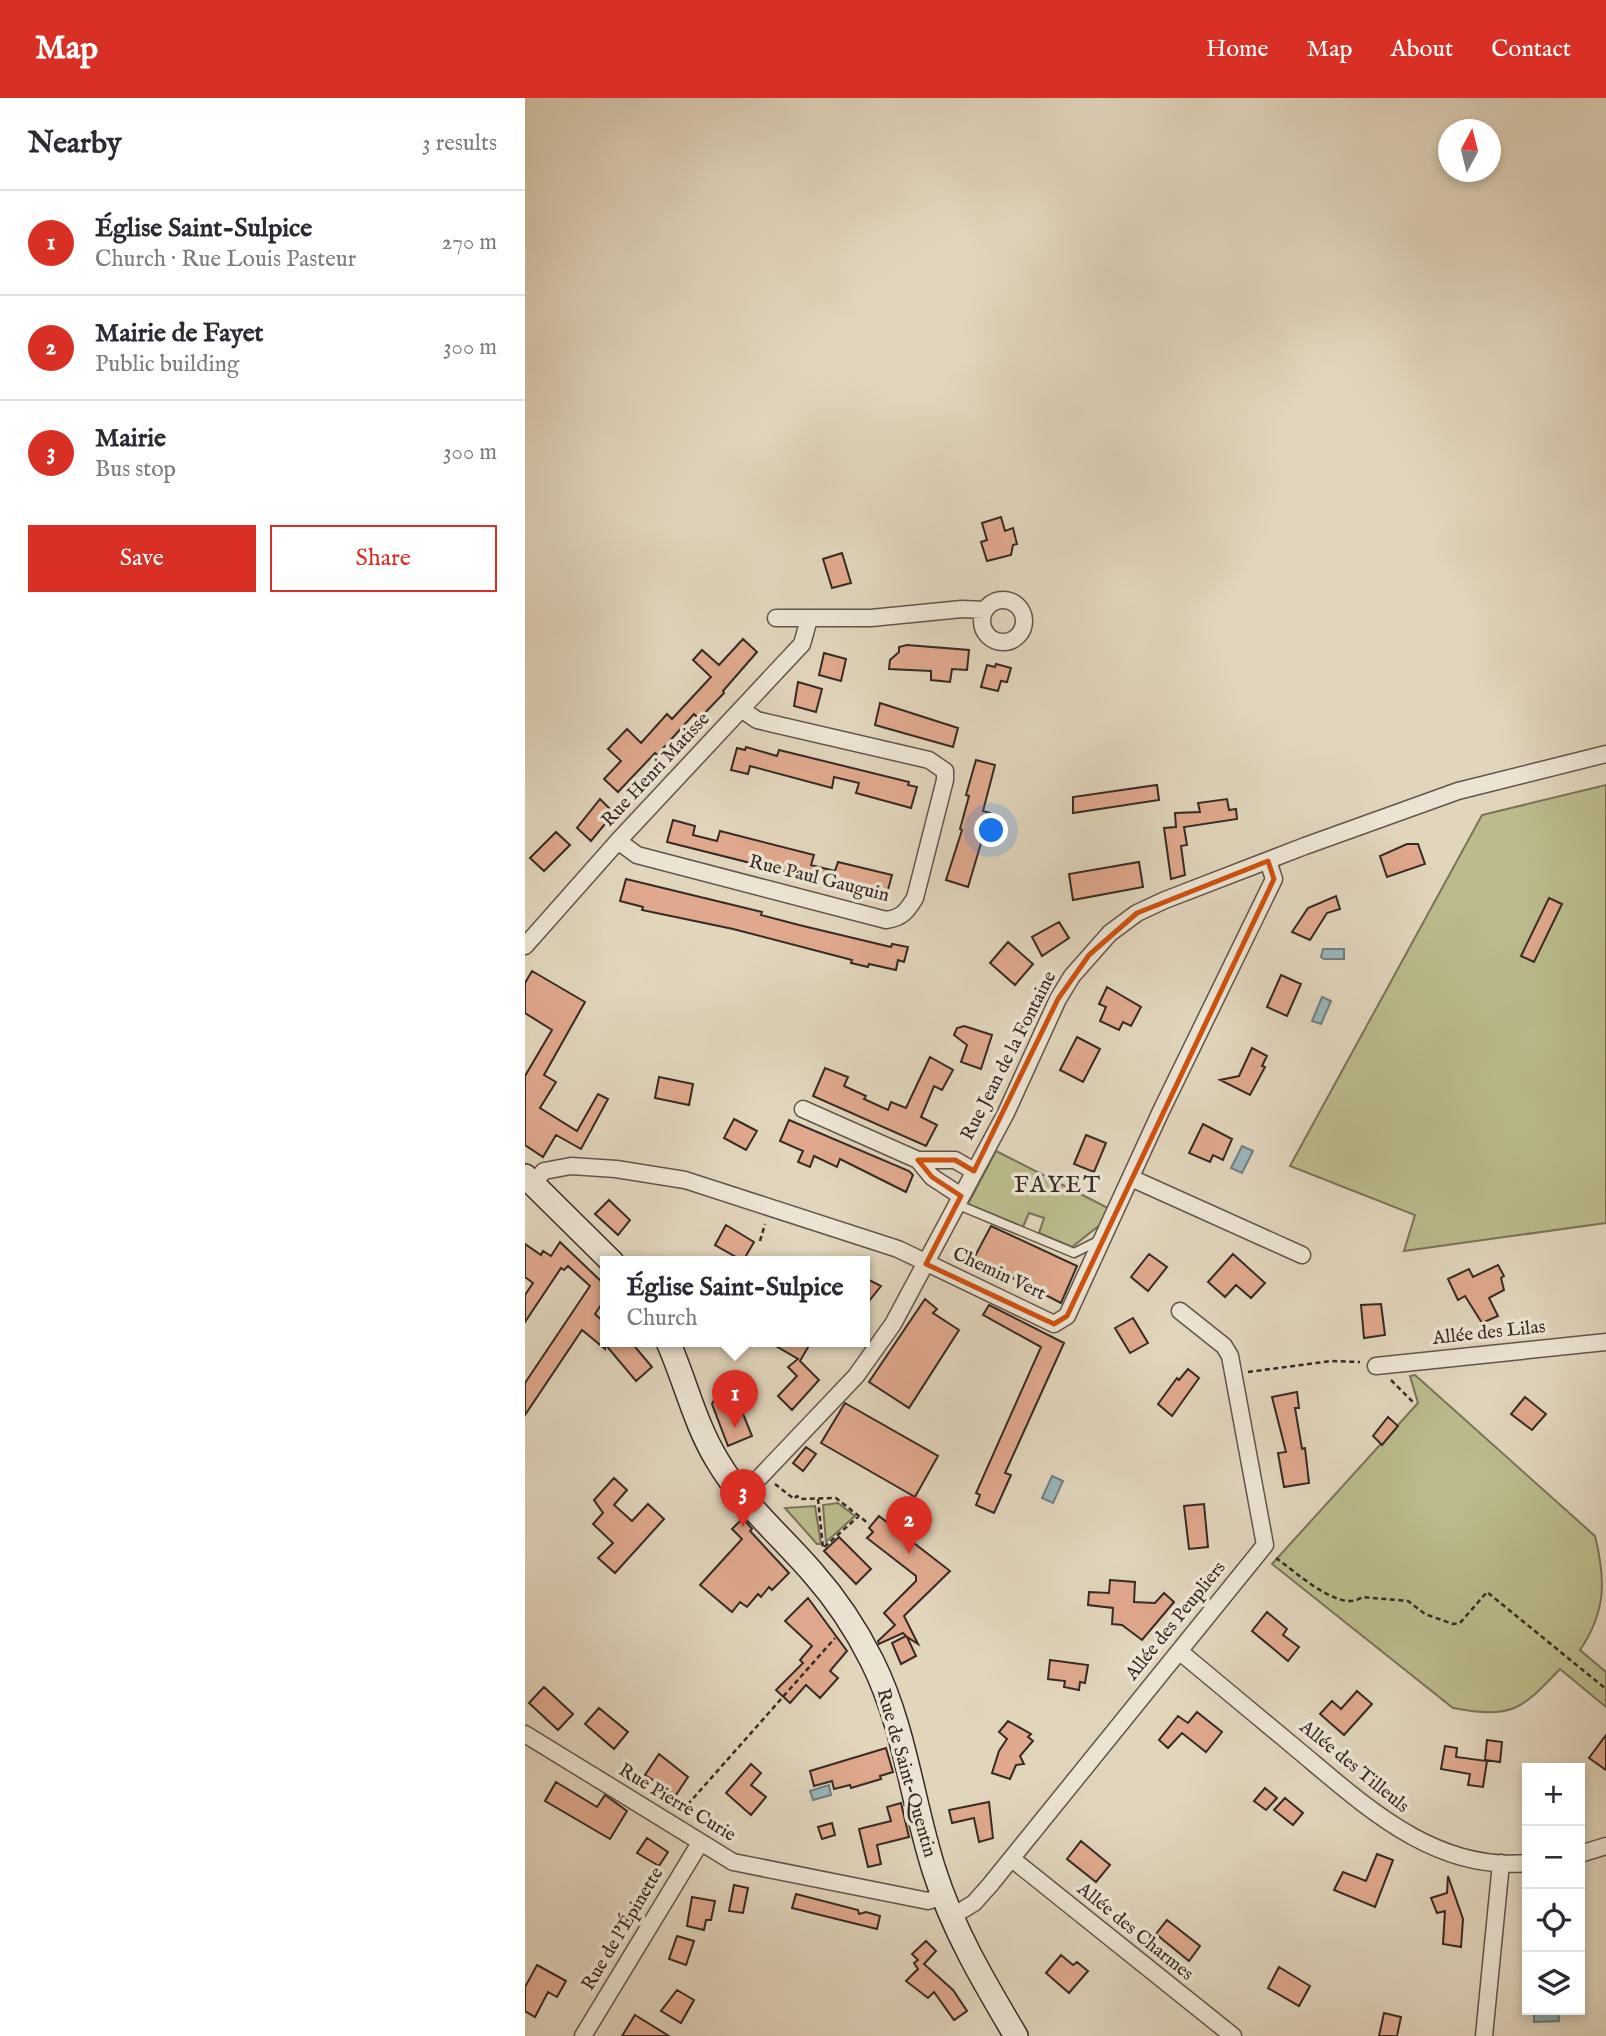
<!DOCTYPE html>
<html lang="en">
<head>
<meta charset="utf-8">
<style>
	body { margin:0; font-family:"IM FELL English",serif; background:#f7f7f7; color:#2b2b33 }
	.controls { position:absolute; right:21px; bottom:21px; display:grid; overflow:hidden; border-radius:0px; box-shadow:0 4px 10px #0003 }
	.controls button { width:63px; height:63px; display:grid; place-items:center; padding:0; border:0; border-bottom:2px solid #e1e1e2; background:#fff; color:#2b2b33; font:35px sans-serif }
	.compass { position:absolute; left:913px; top:21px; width:63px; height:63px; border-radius:50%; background:#fff; box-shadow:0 4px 10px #0003; rotate:7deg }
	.you { position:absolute; left:467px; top:733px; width:24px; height:24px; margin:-18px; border:5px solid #fff; border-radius:50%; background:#1a73e8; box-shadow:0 0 0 10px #1a73e833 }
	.badge { display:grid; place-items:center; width:46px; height:46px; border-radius:50%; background:#d93025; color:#fff; font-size:23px; font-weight:700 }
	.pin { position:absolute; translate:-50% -58px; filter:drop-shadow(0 2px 4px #0008) }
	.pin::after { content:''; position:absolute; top:37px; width:24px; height:21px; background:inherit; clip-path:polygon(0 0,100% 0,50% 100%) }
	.popup { position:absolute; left:75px; top:1158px; width:270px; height:91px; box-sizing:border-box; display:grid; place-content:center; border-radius:0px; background:#fff; filter:drop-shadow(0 2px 5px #0005); font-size:23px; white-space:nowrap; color:#7c7c81 }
	.popup b { font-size:26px; color:#2b2b33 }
	.popup::after { content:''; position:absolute; left:50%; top:100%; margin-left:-14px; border:14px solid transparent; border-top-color:#fff }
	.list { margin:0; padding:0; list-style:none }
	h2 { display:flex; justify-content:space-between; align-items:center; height:91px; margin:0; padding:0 28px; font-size:30px }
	h2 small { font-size:23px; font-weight:400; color:#7c7c81 }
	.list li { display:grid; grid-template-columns:46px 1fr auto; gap:21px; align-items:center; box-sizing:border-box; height:105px; padding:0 28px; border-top:2px solid #e1e1e2 }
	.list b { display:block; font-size:26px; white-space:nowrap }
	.list p { margin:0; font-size:23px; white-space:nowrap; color:#7c7c81 }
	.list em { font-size:23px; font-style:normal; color:#7c7c81 }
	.actions { display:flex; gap:14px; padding:21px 28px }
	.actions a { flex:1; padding:16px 0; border:2px solid #d93025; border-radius:0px; text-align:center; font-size:24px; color:#d93025 }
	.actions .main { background:#d93025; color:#fff }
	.icon { flex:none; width:38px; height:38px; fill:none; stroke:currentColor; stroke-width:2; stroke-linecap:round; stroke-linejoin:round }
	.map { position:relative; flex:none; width:1081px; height:1938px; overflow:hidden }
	header { display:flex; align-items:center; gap:42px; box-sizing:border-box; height:98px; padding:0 35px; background:#d93025; color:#fff }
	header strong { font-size:33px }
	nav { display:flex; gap:38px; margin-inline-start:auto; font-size:24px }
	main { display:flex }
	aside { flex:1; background:#fff }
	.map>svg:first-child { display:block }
	.green { fill:#bbbb8b; stroke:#797258; stroke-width:2 }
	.water { fill:#98b6bb; stroke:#717e7f; stroke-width:2 }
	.building { fill:#e0a98d; stroke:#372a25; stroke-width:2 }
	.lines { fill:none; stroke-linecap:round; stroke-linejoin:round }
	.lane-casing { stroke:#62554b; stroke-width:11 }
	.street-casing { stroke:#62554b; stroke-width:19 }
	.secondary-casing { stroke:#372a25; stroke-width:26 }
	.path { stroke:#372a25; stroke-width:2.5; stroke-dasharray:5 3.5; stroke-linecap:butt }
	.lane { stroke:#ece4d3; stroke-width:8 }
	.street { stroke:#ece4d3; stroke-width:16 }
	.secondary { stroke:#ece4d3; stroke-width:23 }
	.marked { fill:none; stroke:#cd5210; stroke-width:5; stroke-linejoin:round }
	.labels { text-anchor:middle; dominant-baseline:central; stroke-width:7; stroke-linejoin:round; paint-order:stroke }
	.street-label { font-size:19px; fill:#372a25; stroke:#ece4d3 }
	.quarter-label { font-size:23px; letter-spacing:2px; fill:#372a25; stroke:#ece4d3 }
</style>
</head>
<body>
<header>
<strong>Map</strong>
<nav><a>Home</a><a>Map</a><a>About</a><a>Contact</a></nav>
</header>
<main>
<aside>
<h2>Nearby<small>3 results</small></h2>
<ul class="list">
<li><span class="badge">1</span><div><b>Église Saint-Sulpice</b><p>Church · Rue Louis Pasteur</p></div><em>270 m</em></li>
<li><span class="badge">2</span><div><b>Mairie de Fayet</b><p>Public building</p></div><em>300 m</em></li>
<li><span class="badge">3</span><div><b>Mairie</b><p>Bus stop</p></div><em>300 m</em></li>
</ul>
<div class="actions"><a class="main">Save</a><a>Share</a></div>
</aside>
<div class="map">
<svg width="1081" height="1938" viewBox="0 0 1081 1938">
	<rect width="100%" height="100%" fill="#e1d5bc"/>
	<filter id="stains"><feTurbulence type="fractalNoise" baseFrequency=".00286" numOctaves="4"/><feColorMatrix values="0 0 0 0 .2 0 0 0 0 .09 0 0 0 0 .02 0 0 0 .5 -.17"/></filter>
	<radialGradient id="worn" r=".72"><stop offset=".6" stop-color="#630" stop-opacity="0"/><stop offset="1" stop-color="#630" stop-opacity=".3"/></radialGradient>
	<path class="green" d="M 1081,687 L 1081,1125 L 879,1153 L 890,1117 L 765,1068 L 957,717 Z
		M 471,1053 L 583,1110 L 576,1126 L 547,1149 L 514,1135 L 519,1120 L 504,1115 L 498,1129 L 443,1106 Z
		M 890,1277 L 1070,1438 C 1081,1482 1081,1514 1055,1552 L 1081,1574 L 1081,1609 L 1035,1571 C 996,1612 987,1621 928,1610 L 747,1466 L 893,1305 L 885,1278 Z
		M 313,1405 L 330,1418 L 301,1444 L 298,1407 Z
		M 290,1408 L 296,1446 L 292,1446 L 260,1410 Z"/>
	<path class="water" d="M 798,851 L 819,851 L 819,861 L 799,861 L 796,859 Z
		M 797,899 L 806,903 L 796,926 L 787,923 Z
		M 717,1048 L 728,1053 L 717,1075 L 706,1070 Z
		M 527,1378 L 538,1383 L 528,1405 L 517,1400 Z
		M 304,1687 L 306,1697 L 288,1702 L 285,1693 Z
		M 1009,1912 L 1033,1912 L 1034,1923 L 1009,1924 Z"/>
	<path class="building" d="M 476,419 L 480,433 L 488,430 L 492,446 L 488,447 L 486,457 L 462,463 L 456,444 L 462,442 L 457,425 Z
		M 317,455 L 326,485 L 307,490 L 298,461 Z
		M 218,541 L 232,554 L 198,593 L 199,595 L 174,621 L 169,616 L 132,657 L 130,655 L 93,694 L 79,681 L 96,663 L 83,651 L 102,631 L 116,645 L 142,616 L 147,621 L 186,579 L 168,562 L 177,552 L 194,567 Z
		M 382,547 L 444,552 L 442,572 L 427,571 L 425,584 L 406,582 L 406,573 L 364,571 L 365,562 L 374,554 L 374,549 Z
		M 299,555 L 321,561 L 316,583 L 294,577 Z
		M 471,566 L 486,570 L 482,584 L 476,583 L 473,593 L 456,589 L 462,567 L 470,569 Z
		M 273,584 L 297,591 L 291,614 L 269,608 Z
		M 355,605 L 433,630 L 428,649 L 350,627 Z
		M 221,649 L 252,658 L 254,652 L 384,684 L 383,687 L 392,689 L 386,710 L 331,695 L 334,685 L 309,679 L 307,690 L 225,668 L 223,676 L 206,672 L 212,650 L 220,652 Z
		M 451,662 L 470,667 L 458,713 L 465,715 L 443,789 L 421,782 L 437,732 L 435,731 L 444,698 L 441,697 Z
		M 632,687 L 634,702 L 548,715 L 548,699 Z
		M 75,701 L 89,715 L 66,743 L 52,730 Z
		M 702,701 L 704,712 L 711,711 L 712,721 L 659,729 L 662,747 L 656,748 L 660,777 L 646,781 L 639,730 L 651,729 L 650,715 L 675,714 L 673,705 Z
		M 148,722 L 170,728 L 168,737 L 192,743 L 195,733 L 289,757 L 286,767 L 310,773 L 313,764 L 367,777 L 361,799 L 142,744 Z
		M 31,734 L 45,747 L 19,773 L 5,760 Z
		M 882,746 L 893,746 L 900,766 L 862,779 L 855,758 Z
		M 614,764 L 618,789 L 548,802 L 544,776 Z
		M 101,781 L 237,814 L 236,817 L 274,827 L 366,849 L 367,846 L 383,849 L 379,864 L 373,862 L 371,872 L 344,866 L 343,869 L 326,865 L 327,862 L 208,831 L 117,812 L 118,809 L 95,803 Z
		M 811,798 L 815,811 L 802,815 L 785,842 L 767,834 L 783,810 Z
		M 1024,800 L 1037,806 L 1009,864 L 996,858 Z
		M 534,824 L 544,840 L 517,858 L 507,839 Z
		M 483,844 L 508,866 L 490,887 L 465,865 Z
		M 7,873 L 60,904 L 19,977 L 31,984 L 15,1010 L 52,1033 L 73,996 L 83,1001 L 56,1051 L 31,1037 L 18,1059 L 0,1047 L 0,978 L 27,932 L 0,915 L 0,885 Z
		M 756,877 L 776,886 L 762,918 L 742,909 Z
		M 582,889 L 616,909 L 606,928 L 598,924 L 594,932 L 575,923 L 581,909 L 574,906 Z
		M 439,928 L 467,937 L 456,971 L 436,964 L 442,947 L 429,937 L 432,930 Z
		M 552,939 L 575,951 L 558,984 L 535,972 Z
		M 727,950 L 742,958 L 737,968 L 740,969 L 725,997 L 695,982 L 714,978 Z
		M 405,959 L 428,972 L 417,992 L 409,988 L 396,1019 L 412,1027 L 401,1048 L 288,998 L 300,970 L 323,979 L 319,988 L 341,998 L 339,1001 L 363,1012 L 366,1004 L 381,1010 Z
		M 134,979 L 168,986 L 164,1007 L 130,1000 Z
		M 209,1021 L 232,1033 L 221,1052 L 199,1040 Z
		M 264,1022 L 384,1073 L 388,1077 L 381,1094 L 315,1061 L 312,1069 L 289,1058 L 285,1069 L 273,1064 L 278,1053 L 255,1043 Z
		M 678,1026 L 707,1041 L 698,1062 L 688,1057 L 685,1064 L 664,1055 Z
		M 561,1037 L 581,1045 L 569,1074 L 549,1066 Z
		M 84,1102 L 105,1122 L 93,1137 L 70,1116 Z
		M 201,1127 L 229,1144 L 218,1163 L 190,1147 Z
		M 466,1128 L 552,1168 L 536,1205 L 449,1160 Z
		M 35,1144 L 80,1187 L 80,1201 L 70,1216 L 80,1225 L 80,1244 L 106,1244 L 127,1269 L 111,1283 L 80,1246 L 80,1251 L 57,1232 L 0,1317 L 0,1285 L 65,1188 L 43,1168 L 39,1172 L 36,1170 L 0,1224 L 0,1197 L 8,1185 L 0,1179 L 0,1146 L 16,1157 L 18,1153 L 26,1158 Z
		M 624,1156 L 642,1169 L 623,1193 L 606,1179 Z
		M 708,1156 L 740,1185 L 726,1200 L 711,1187 L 700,1199 L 683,1184 Z
		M 973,1167 L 979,1178 L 976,1180 L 979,1192 L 964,1200 L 973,1218 L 957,1225 L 940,1198 L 933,1202 L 923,1181 L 944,1171 L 948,1179 Z
		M 340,1180 L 356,1188 L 340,1208 Z
		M 400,1201 L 412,1211 L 408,1215 L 434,1232 L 384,1310 L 344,1284 Z
		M 856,1206 L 860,1237 L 839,1240 L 836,1207 Z
		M 464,1207 L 539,1245 L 480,1375 L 486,1377 L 469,1415 L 451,1407 L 455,1397 L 451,1395 L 516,1249 L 458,1217 Z
		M 608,1220 L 623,1245 L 605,1255 L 590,1230 Z
		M 244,1244 L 286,1244 L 275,1263 L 294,1282 L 267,1312 L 253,1298 L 272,1278 L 263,1269 L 273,1261 Z
		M 663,1271 L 674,1280 L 647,1318 L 633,1306 L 652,1280 L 654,1282 Z
		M 199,1293 L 210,1296 L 227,1338 L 203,1348 L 187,1306 L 193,1295 Z
		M 772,1294 L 774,1310 L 770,1310 L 777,1351 L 780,1350 L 784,1385 L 759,1389 L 753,1355 L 761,1354 L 747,1299 Z
		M 1000,1299 L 1021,1316 L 1007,1332 L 986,1316 Z
		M 320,1305 L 413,1358 L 390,1399 L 296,1345 Z
		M 863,1319 L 873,1328 L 857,1347 L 848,1338 Z
		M 281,1349 L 291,1356 L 278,1373 L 268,1365 Z
		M 89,1380 L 102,1392 L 89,1407 L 107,1423 L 123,1406 L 139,1421 L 90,1475 L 73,1460 L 88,1445 L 68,1426 L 78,1415 L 69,1402 Z
		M 679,1406 L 683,1449 L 664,1451 L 659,1408 Z
		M 354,1418 L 425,1473 L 379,1518 L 393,1546 L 382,1539 L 391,1558 L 376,1566 L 367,1545 L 381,1538 L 378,1535 L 354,1546 L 353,1543 L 370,1527 L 359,1515 L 391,1483 L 391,1478 L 342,1440 L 348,1434 L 344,1430 Z
		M 218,1420 L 227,1431 L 225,1433 L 264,1475 L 247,1492 L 244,1489 L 236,1499 L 233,1496 L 222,1509 L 215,1504 L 207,1514 L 175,1487 L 217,1441 L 207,1431 Z
		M 314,1439 L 346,1471 L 331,1486 L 299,1453 Z
		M 585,1482 L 610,1484 L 609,1504 L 630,1505 L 639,1495 L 649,1504 L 617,1542 L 597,1527 L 587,1526 L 588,1510 L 563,1507 L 564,1494 L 584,1495 Z
		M 283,1500 L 322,1553 L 305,1573 L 313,1580 L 295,1600 L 281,1587 L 265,1605 L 251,1592 L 278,1565 L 275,1562 L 287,1548 L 260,1523 Z
		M 742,1514 L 762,1531 L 758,1537 L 774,1549 L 763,1563 L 727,1533 Z
		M 525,1562 L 563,1567 L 560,1585 L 555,1584 L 554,1592 L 539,1589 L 540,1583 L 523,1581 Z
		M 19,1589 L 48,1616 L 33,1632 L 4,1605 Z
		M 832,1593 L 847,1606 L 819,1637 L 795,1616 L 807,1603 L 816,1611 Z
		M 74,1610 L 103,1634 L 89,1651 L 60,1626 Z
		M 672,1614 L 697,1634 L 681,1654 L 657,1635 L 643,1650 L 634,1642 L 653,1618 L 663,1625 Z
		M 483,1623 L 506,1636 L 503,1639 L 508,1643 L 495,1658 L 499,1666 L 491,1667 L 485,1681 L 467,1675 L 474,1653 L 482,1641 L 474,1634 Z
		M 1081,1637 L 1081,1672 L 1064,1660 Z
		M 962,1642 L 977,1644 L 975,1664 L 960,1662 Z
		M 920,1648 L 932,1650 L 931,1659 L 962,1663 L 958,1689 L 943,1687 L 945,1676 L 916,1671 Z
		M 361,1650 L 368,1674 L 355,1678 L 356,1681 L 326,1690 L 325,1687 L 309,1691 L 307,1683 L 289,1688 L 285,1673 Z
		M 134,1656 L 163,1679 L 151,1697 L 120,1677 Z
		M 226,1666 L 236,1675 L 226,1687 L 241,1699 L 226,1717 L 201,1695 Z
		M 31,1684 L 72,1709 L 80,1697 L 102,1713 L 85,1741 L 20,1703 Z
		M 740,1690 L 752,1700 L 741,1712 L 729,1703 Z
		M 760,1700 L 778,1715 L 768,1727 L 749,1712 Z
		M 464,1704 L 468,1740 L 454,1744 L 449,1720 L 427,1725 L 424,1712 Z
		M 376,1705 L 384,1739 L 352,1747 L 356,1766 L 343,1769 L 334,1731 L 366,1723 L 362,1709 Z
		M 307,1725 L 310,1737 L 297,1741 L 293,1729 Z
		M 122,1740 L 143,1754 L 134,1768 L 112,1755 Z
		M 556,1743 L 585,1767 L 571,1784 L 542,1761 Z
		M 852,1756 L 868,1762 L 850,1809 L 809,1792 L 818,1774 L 841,1783 Z
		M 923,1778 L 938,1821 L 936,1849 L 918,1846 L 920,1813 L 912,1815 L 906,1800 L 922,1795 Z
		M 209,1787 L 223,1790 L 218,1815 L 204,1813 Z
		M 271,1796 L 333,1812 L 334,1816 L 341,1814 L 355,1818 L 352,1831 L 267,1810 Z
		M 167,1799 L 190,1803 L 186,1822 L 181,1822 L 179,1832 L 162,1828 Z
		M 642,1822 L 675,1848 L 664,1863 L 631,1836 Z
		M 152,1838 L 169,1843 L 161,1867 L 144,1861 Z
		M 401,1843 L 411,1853 L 399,1866 L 428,1892 L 442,1913 L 429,1922 L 409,1894 L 403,1900 L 381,1883 L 393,1871 L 389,1865 L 393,1862 L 387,1856 Z
		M 536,1857 L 548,1867 L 552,1864 L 563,1873 L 544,1895 L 521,1875 Z
		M 12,1867 L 41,1883 L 32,1899 L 23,1894 L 10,1919 L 0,1913 L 0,1889 Z
		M 754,1869 L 785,1888 L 774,1908 L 743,1890 Z
		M 152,1892 L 169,1902 L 156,1925 L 136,1913 Z
		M 859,1915 L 876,1919 L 872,1938 L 854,1938 Z
		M 110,1917 L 144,1938 L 97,1938 Z"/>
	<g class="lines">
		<g class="lane-casing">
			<path id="lane" d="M 431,1106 L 549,1155 L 573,1143"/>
		</g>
		<g class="street-casing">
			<path id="street" d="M457 523a21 21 0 1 1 42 0a21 21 0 1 1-42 0Z
				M 251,520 L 346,520 L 437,511 L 459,512
				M 93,743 L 112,757 L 361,822 C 377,820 382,813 390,800 L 420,682 L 420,673 L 404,662 L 232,622 L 216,611
				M 0,848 L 93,743 L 277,546 L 284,521
				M 278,1011 L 393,1062
				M 606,1080 L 777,1157
				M 7,1086 L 19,1073 L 46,1068 L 91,1071 L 160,1082 L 373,1151 L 529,1226 L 542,1218 L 636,1013 L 749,781 L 743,763
				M 436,1098 L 407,1079 L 393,1062 L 430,1062 L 449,1073
				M 851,1268 L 1081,1244
				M 218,1397 L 331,1278 L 368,1226 L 481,1015 L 533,901 L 547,878 L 585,835 L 612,815 L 640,802 L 780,748 L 933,693 L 1081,656
				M 654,1553 C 694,1586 733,1619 773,1652 C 839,1707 909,1774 1002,1765
				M 0,1636 L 208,1764 L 403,1803 L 418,1798
				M 1055,1756 L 1081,1748
				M 487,1761 L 708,1938
				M 426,1819 L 449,1805 L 465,1787 L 740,1447 L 705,1258 L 699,1248 L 655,1213
				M 58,1938 L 175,1745
				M 959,1938 L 976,1765"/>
		</g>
		<g class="secondary-casing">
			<path id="secondary" d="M 0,1078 L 87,1164
				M 143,1244 C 160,1282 170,1326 192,1362 C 217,1405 256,1438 288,1475 C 311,1501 332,1533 347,1563 C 380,1629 387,1703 409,1772 C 428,1832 459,1884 491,1938"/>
		</g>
		<path class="path" d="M 235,1143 L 240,1126
			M 723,1274 L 806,1263 L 835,1264
			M 866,1282 L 889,1305
			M 250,1386 L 269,1401 L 272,1398 L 275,1401 L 311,1400 L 344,1426
			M 293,1401 L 298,1450 L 334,1418
			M 751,1460 C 770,1473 815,1516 837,1499 L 883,1503 L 900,1516 L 928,1526 L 935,1525 L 962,1494 L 1081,1591
			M 157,1713 L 310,1540"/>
		<use href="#lane" class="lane"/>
		<use href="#street" class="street"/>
		<use href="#secondary" class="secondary"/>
	</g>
	<path class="marked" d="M 743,763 L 749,781 L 542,1218 L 529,1226 L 401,1166 L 436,1098 L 407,1079 L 393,1062 L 430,1062 L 449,1073 L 533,901 L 564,857 L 612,815 Z"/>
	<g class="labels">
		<g class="street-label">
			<text transform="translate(131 672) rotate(-47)">Rue Henri Matisse</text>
			<text transform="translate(294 781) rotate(14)">Rue Paul Gauguin</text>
			<text transform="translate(484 958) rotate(-63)">Rue Jean de la Fontaine</text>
			<text transform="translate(474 1176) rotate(25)">Chemin Vert</text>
			<text transform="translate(964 1235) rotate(-6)">Allée des Lilas</text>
			<text transform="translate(651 1523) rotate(-51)">Allée des Peupliers</text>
			<text transform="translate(829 1669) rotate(39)">Allée des Tilleuls</text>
			<text transform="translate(381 1675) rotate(74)">Rue de Saint-Quentin</text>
			<text transform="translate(152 1705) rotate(31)">Rue Pierre Curie</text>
			<text transform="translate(98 1831) rotate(-59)">Rue de l'Épinette</text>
			<text transform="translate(610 1834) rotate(39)">Allée des Charmes</text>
		</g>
		<g class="quarter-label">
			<text x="533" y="1087">FAYET</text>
		</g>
	</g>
	<rect width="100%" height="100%" filter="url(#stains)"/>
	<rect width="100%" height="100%" fill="url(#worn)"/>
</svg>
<div class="controls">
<button>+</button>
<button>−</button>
<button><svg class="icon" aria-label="locate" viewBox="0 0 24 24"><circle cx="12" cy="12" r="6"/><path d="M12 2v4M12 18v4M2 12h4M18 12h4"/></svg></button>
<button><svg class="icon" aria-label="layers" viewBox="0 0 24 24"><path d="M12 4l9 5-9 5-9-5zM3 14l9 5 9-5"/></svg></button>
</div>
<svg class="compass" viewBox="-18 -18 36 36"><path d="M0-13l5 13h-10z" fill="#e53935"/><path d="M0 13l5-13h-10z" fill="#7c7c81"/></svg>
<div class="you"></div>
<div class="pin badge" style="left:210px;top:1330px">1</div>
<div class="popup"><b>Église Saint-Sulpice</b>Church</div>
<div class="pin badge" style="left:384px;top:1456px">2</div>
<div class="pin badge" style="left:218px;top:1429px">3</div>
</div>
</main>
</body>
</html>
